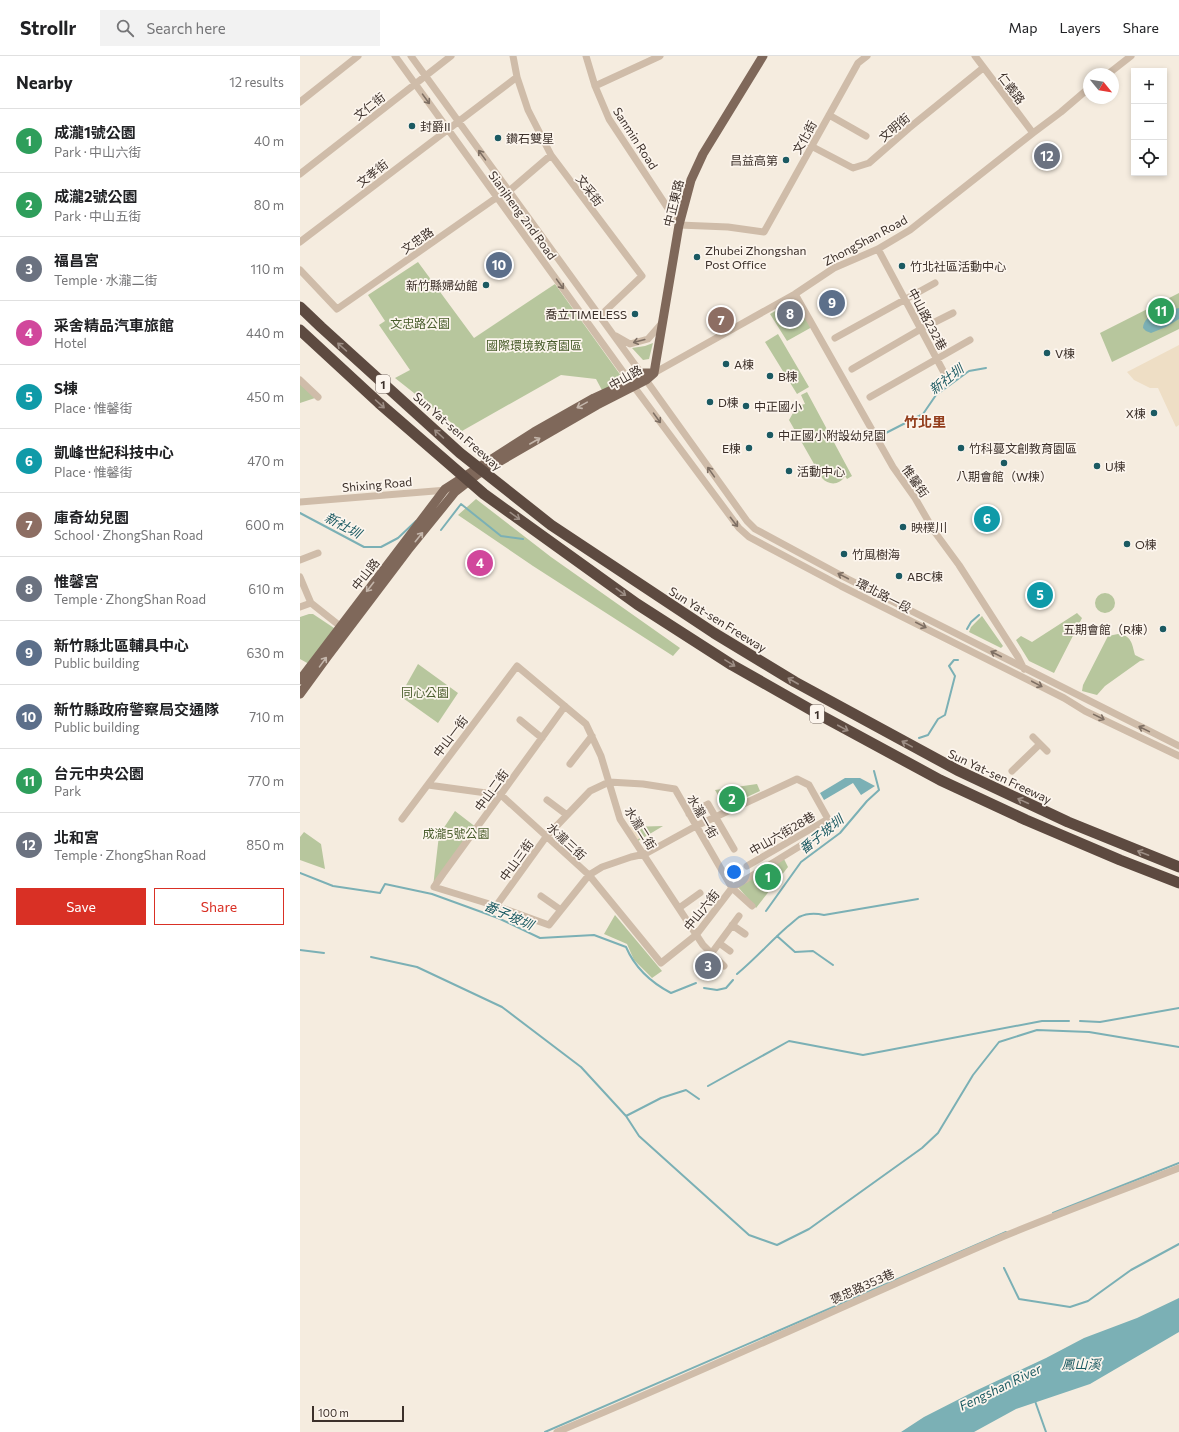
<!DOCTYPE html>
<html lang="en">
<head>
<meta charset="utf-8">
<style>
	body { margin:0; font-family:Commissioner,"Noto Sans TC",sans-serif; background:#f2f2f2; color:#202124 }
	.controls { position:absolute; right:12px; top:12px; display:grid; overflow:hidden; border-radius:0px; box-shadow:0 2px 6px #0003 }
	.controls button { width:36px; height:36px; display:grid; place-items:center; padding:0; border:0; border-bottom:1px solid #e0e0e0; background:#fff; color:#202124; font:20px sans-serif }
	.compass { position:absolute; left:783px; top:12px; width:36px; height:36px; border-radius:50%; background:#fff; box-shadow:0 2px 6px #0003; rotate:120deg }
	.scale { position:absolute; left:12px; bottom:10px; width:92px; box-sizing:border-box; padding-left:4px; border:2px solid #3c302a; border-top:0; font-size:11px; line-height:14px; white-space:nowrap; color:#3c302a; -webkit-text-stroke:3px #fcf5ed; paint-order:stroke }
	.you { position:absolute; left:434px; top:816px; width:14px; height:14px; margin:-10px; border:3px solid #fff; border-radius:50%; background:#1a73e8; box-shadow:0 0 0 6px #1a73e833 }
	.badge { display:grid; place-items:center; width:26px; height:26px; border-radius:50%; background:#d93025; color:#fff; font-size:13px; font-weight:700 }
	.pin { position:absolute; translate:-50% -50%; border:2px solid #fff; box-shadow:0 1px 4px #0006 }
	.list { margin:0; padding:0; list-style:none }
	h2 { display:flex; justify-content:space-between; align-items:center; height:52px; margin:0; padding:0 16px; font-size:17px }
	h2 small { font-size:13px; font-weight:400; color:#757577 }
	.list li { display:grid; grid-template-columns:26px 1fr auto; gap:12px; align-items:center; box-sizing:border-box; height:64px; padding:0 16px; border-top:1px solid #e0e0e0 }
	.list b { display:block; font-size:15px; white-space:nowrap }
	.list p { margin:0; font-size:13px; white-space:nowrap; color:#757577 }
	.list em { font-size:13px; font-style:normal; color:#757577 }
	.actions { display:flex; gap:8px; padding:12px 16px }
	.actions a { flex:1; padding:9px 0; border:1px solid #d93025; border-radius:0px; text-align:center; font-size:14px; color:#d93025 }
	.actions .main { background:#d93025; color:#fff }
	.icon { flex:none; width:22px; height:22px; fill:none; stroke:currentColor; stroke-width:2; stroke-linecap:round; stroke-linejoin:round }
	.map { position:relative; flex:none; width:879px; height:1376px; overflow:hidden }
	header { display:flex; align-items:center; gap:24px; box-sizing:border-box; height:56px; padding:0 20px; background:#fff; border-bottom:1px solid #e0e0e0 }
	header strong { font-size:19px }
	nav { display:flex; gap:22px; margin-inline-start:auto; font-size:14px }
	.search { width:280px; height:36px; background:#f2f2f2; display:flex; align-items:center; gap:10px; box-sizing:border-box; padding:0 14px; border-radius:0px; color:#757577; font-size:15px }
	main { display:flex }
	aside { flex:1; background:#fff }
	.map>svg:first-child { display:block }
	.green { fill:#b7c69d }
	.plaza { fill:#eedec5 }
	.water { fill:#7bb0b5 }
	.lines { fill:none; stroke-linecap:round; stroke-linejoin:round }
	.stream { stroke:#7bb0b5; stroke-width:2 }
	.minor { stroke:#cfbca9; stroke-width:7 }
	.major { stroke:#7f685a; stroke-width:9 }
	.highway { stroke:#5d4a40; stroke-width:11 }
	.oneway { stroke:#7e6f63 }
	.oneway2 { stroke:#9d8e85 }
	.oneway3 { stroke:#c4b6ab }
	.poi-dot { fill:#1b5a62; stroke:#fcf5ed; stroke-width:1.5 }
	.labels { text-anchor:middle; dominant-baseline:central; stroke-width:3.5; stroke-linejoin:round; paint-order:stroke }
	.shield { fill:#fcf5ed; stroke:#766b64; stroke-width:1 }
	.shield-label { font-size:11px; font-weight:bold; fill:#3c302a }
	.street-label { font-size:12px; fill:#3c302a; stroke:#fcf5ed }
	.poi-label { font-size:12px; fill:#3c302a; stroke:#fcf5ed; text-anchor:start }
	.park-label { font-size:12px; fill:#485c2b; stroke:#fcf5ed }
	.water-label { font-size:13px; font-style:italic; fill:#1b5a62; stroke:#fcf5ed }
	.quarter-label { font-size:14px; font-weight:bold; fill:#923c1b; stroke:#fcf5ed }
</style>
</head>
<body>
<header>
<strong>Strollr</strong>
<div class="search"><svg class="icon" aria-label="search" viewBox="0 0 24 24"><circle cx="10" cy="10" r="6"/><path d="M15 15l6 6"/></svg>Search here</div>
<nav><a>Map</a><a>Layers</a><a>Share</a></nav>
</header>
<main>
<aside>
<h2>Nearby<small>12 results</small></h2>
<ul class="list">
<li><span class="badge" style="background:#2e9e5b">1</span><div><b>成瀧1號公園</b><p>Park · 中山六街</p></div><em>40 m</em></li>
<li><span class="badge" style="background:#2e9e5b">2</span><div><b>成瀧2號公園</b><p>Park · 中山五街</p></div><em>80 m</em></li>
<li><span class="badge" style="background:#6b7280">3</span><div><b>福昌宮</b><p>Temple · 水瀧二街</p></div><em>110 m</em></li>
<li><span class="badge" style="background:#d1479c">4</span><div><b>采舍精品汽車旅館</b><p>Hotel</p></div><em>440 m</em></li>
<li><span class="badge" style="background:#0f9aa8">5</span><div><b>S棟</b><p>Place · 惟馨街</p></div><em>450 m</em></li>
<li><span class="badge" style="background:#0f9aa8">6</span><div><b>凱峰世紀科技中心</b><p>Place · 惟馨街</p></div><em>470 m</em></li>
<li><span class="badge" style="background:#8d6e63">7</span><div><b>庫奇幼兒園</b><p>School · ZhongShan Road</p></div><em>600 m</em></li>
<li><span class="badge" style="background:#6b7280">8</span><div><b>惟馨宮</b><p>Temple · ZhongShan Road</p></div><em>610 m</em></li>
<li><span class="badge" style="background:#5c6f8a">9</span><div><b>新竹縣北區輔具中心</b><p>Public building</p></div><em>630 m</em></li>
<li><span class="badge" style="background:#5c6f8a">10</span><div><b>新竹縣政府警察局交通隊</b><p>Public building</p></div><em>710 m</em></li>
<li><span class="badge" style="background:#2e9e5b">11</span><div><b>台元中央公園</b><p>Park</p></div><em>770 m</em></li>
<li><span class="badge" style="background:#6b7280">12</span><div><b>北和宮</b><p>Temple · ZhongShan Road</p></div><em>850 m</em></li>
</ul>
<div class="actions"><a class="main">Save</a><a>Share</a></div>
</aside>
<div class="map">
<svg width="879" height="1376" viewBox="0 0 879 1376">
	<rect width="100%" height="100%" fill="#f5ecdf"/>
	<path class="green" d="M 118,206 L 174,282 L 255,228 L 324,324 L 303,336 L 296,323 L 261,319 L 162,375 L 95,322 L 110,314 L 79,269 L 85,265 L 68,239 Z
		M 879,237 L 879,273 L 812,306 L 800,277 Z
		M 496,243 L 512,271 L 487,285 L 470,258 Z
		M 478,278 L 509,331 L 497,338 L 465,286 Z
		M 353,287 L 349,303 L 343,304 L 332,292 L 345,290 Z
		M 0,324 L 18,341 L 0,347 Z
		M 507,336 L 552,420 L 547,423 L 545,420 C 540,429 529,430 522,422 L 489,364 L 497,350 L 505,348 L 501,339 Z
		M 176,443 L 251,501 L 380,592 L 373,600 L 233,510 L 158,459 Z
		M795 547a10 10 0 1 1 20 0a10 10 0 1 1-20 0Z
		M 777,557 L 782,562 L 754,617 L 729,605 L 716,584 L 721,580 L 732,586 Z
		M 9,558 L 13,558 L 37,574 L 9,608 L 0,603 L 0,561 Z
		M 682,560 L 703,590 L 701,592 L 669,576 L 671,571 Z
		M 818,578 C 831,579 832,587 835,599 L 845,604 L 840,605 L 805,630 L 797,639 L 782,635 L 783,629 L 808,580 Z
		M 118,608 L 158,637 L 138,667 L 100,640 Z
		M 457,728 L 460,735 L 425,751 L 415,734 Z
		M 155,755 L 177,772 L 133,831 L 139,779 Z
		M 363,770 L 338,785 L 328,771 Z
		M 4,776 L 21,788 L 25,813 L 0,804 L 0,781 Z
		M 484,803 L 488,811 L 456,852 L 438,831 Z
		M 315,859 L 362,915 L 352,922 L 334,904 L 327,888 L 304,878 Z"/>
	<path class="plaza" d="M 879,289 L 879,369 L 876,371 L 858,332 L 850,332 L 834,324 L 827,316 Z
		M 326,771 L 335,771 L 342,781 L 335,785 Z"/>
	<path class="water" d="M 879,252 L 879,263 L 866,271 L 851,277 L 846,275 L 843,272 C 844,256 867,255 879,252 Z
		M 545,722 L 560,722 L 575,730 L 561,739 L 553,727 L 524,744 L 520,737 Z
		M 879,1242 L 879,1276 L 790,1328 L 716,1353 L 674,1376 L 601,1376 L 624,1361 L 673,1336 L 746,1302 L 784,1282 L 837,1262 Z"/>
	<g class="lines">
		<path class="stream" d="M 580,380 L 623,358 L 636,339 L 669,315 L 686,312
			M 0,457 L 64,491 L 81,491 L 98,482 L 116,465
			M 141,474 L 161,448 L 201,480 L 223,483
			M 667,573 L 671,566 L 679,559
			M 619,682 L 628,679 L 638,663 L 645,659 L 655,620 L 649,610 L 654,604 L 658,604
			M 0,817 L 33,830 L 80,837 L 85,828 L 132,838 L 198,862 L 240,882 L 294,879 L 326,891 C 335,912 352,927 371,937 L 396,927
			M 466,855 L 501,806 L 540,777 L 567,745 L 579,734 L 574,715
			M 477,880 L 495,896 L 513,895 L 533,909
			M 0,894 L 24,897
			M 71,901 L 117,911 L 202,951 L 281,1011 L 326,1060 L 339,1080 L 449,1179 L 477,1189 L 509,1173 L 622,1092 L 638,1077 L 673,1019 L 699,986 L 737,974 L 789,976 L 879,991
			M 437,918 C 455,903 470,886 487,871 C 491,868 495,864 499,861 C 507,857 516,857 524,859 L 618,843
			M 404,932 L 417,934 L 426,932 L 433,924
			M 780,965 L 800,966 L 879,952
			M 408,1030 L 489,985 L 563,999 L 742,965 L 769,965
			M 326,1060 L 361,1042 L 386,1034 L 399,1043
			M 753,1157 L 879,1107
			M 704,1212 L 719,1243 L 770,1251 L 788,1245 L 831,1214 L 879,1188
			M 735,1345 L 746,1376
			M 245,1376 L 706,1176"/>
		<path class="minor" d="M 95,0 L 329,324 L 439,472 L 449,481 L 541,530 L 764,642 L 785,655 L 879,700
			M 111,0 L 341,317 L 447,465 L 455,473 L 546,522 L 879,690
			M 213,0 L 217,21 L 228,54 L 251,99 L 342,220 L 300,260
			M 286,0 L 295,30 L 309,63 L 379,169 L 428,171 L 464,176 L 558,7 L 567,0
			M 675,0 L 733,77
			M 808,18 L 831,0
			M 295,30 L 360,0
			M 0,46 L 58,0
			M 529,59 L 566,80
			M 511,90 L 553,112 L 569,107 L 609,72 L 683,12
			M 0,118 L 151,0
			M 0,186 L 217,21
			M 578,193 L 648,324
			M 0,214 L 37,253 L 193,144 L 209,135 L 251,99
			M 495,238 L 593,411 L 615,442 L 634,475 L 659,509 L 718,601 L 724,613
			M 316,280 L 330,288 L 348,283 L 362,267
			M 535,282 L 635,227
			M 552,313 L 621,273 L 653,257
			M 354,317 L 495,238 L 534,212 L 578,193 L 610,174 L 733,77 L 761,56 L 789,32
			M 0,324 L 18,341
			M 570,341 L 670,284
			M 0,446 L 147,434
			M 0,504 L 18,497
			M 0,521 L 11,547 L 40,570
			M 0,551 L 11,547
			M 220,664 L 242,682
			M 733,681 L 747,695
			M 270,708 L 292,680
			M 712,715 L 740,688
			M 128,729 L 201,739 L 289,819 L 361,907 L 396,879 L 432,832 L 526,774 L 528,763 L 509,729 L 497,723 L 396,770 L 345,798 L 331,801 L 302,811 L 289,819 L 249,869 L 196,850 L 134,831 L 143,818 L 265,650
			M 247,744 L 267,759
			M 389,758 L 408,748 L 434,793
			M 102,763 L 217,610 L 286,668 L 301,700 L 320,763 L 403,889 L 424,910
			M 447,810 L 528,763
			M 241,840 L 261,854
			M 196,850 L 246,781 L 290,735 L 309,726 L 343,728 L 375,733 L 432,832 L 452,850
			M 379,852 L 400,837
			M 432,869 L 445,878
			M 419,887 L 430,895
			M 411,898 L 439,860
			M 257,1376 C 407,1314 553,1245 702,1181 C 760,1157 820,1135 879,1112"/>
		<path class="major" d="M 354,317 L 379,169 L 391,124 L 403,98 L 463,0
			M 0,624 L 145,433 L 234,376 L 294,342 L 318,331 L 341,317 L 354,317
			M 0,638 L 27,601 L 108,494 L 155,436 L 178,418 L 297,349 L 346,324 L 354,317"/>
		<path class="highway" d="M 0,251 L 21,271 L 160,397 L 251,469 L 414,577 L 495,626 L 657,714 L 768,766 L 879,811
			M 0,274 L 79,347 L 184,438 L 337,548 L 432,609 L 520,659 L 640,724 L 726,764 L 820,804 L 879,827"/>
	</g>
	<defs><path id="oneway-shaft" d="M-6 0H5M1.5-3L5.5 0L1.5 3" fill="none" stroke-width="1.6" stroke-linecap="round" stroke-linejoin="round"/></defs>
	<g class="oneway">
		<use href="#oneway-shaft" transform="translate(126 43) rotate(54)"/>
		<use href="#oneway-shaft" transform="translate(182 99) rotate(-126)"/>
		<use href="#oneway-shaft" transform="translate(260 228) rotate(54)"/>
		<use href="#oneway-shaft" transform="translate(339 285) rotate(165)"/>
		<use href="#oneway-shaft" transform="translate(357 362) rotate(54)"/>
		<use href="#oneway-shaft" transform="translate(411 416) rotate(-125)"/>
		<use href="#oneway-shaft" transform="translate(434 466) rotate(52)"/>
		<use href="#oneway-shaft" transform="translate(543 520) rotate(-152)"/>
		<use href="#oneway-shaft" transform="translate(621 569) rotate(27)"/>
		<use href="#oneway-shaft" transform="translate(696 598) rotate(-153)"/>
		<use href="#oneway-shaft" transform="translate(737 628) rotate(28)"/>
		<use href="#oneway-shaft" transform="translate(799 661) rotate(26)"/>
		<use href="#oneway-shaft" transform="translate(844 673) rotate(-154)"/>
	</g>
	<g class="oneway2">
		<use href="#oneway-shaft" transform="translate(42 291) rotate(-138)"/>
		<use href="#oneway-shaft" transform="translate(80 348) rotate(42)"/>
		<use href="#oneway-shaft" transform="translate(139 378) rotate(-138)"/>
		<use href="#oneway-shaft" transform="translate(215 460) rotate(36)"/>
		<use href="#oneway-shaft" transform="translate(321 536) rotate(36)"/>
		<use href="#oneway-shaft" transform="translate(430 607) rotate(32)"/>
		<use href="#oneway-shaft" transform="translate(493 625) rotate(-150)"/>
		<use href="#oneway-shaft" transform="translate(543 672) rotate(28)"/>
		<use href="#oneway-shaft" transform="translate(607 688) rotate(-151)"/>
		<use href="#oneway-shaft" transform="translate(723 745) rotate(-155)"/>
		<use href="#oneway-shaft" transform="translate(843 797) rotate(-159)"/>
	</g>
	<g class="oneway3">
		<use href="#oneway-shaft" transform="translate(282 349) rotate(151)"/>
		<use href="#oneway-shaft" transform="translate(235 385) rotate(-30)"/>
		<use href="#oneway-shaft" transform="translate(119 481) rotate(-51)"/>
		<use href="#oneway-shaft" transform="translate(70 531) rotate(128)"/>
		<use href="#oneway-shaft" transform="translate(23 606) rotate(-54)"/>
	</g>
	<g class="poi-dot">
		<circle cx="112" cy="70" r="4"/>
		<circle cx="198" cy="82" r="4"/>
		<circle cx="486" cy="104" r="4"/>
		<circle cx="397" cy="201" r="4"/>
		<circle cx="602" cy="210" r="4"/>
		<circle cx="186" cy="229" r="4"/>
		<circle cx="335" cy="258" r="4"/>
		<circle cx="747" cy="297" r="4"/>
		<circle cx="426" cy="308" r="4"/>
		<circle cx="470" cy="320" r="4"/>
		<circle cx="410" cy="346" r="4"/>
		<circle cx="446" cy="350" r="4"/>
		<circle cx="854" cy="357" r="4"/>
		<circle cx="470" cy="379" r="4"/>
		<circle cx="449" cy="392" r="4"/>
		<circle cx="661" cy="392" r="4"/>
		<circle cx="704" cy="407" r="4"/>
		<circle cx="797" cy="410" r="4"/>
		<circle cx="489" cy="415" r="4"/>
		<circle cx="603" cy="471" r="4"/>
		<circle cx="827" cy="488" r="4"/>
		<circle cx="544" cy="498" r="4"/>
		<circle cx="599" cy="520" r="4"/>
		<circle cx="863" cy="573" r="4"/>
	</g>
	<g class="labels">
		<g class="shield">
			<rect x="76" y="319" width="14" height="18" rx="3"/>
			<rect x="510" y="649" width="14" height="18" rx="3"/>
		</g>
		<g class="shield-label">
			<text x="83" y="328">1</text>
			<text x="517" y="658">1</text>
		</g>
		<g class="street-label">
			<text transform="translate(712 32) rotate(53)">仁義路</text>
			<text transform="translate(69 50) rotate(-38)">文仁街</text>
			<text transform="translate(594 71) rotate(-40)">文明街</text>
			<text transform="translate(504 81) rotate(-61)">文化街</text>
			<text transform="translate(336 82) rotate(57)">Sanmin Road</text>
			<text transform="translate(72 117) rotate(-38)">文孝街</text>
			<text transform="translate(290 134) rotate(53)">文采街</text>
			<text transform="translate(373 147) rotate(-76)">中正東路</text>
			<text transform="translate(223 159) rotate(54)">Sianjheng 2nd Road</text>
			<text transform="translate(117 184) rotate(-35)">文忠路</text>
			<text transform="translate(565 184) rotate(-28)">ZhongShan Road</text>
			<text transform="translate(628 263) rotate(62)">中山路232巷</text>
			<text transform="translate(325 321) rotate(-30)">中山路</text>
			<text transform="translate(158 375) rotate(41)">Sun Yat-sen Freeway</text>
			<text transform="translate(616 425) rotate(55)">惟馨街</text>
			<text transform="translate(77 428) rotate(-5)">Shixing Road</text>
			<text transform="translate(65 518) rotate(-52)">中山路</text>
			<text transform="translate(584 539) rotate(27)">環北路一段</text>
			<text transform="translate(418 563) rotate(32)">Sun Yat-sen Freeway</text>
			<text transform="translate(150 680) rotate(-53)">中山一街</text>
			<text transform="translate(700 720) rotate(25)">Sun Yat-sen Freeway</text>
			<text transform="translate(191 734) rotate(-54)">中山二街</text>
			<text transform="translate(403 760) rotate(60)">水瀧一街</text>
			<text transform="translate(341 772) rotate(58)">水瀧二街</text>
			<text transform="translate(482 777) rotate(-30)">中山六街28巷</text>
			<text transform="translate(267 785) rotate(43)">水瀧三街</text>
			<text transform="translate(216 804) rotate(-54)">中山三街</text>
			<text transform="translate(401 854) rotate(-51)">中山六街</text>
			<text transform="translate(562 1230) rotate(-24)">褒忠路353巷</text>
		</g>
		<g class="poi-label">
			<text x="120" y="70">封爵II</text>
			<text x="206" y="82">鑽石雙星</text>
			<text x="478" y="104" text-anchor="end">昌益高第</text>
			<text x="405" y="194">Zhubei Zhongshan<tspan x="405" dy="14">Post Office</tspan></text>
			<text x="610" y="210">竹北社區活動中心</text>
			<text x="178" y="229" text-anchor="end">新竹縣婦幼館</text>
			<text x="327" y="258" text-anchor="end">喬立TIMELESS</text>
			<text x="755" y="297">V棟</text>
			<text x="434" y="308">A棟</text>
			<text x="478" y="320">B棟</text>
			<text x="418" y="346">D棟</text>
			<text x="454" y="350">中正國小</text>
			<text x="846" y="357" text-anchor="end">X棟</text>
			<text x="478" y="379">中正國小附設幼兒園</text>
			<text x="441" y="392" text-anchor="end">E棟</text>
			<text x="669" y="392">竹科蔓文創教育園區</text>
			<text x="805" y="410">U棟</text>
			<text x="497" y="415">活動中心</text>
			<text x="704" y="420" text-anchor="middle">八期會館（W棟）</text>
			<text x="611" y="471">映樸川</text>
			<text x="835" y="488">O棟</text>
			<text x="552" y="498">竹風樹海</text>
			<text x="607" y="520">ABC棟</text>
			<text x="855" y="573" text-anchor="end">五期會館（R棟）</text>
		</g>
		<g class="park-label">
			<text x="120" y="267">文忠路公園</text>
			<text x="234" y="289">國際環境教育園區</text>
			<text x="125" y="636">同心公園</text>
			<text x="156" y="777">成瀧5號公園</text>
		</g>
		<g class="water-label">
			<text transform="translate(646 323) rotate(-38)">新社圳</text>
			<text transform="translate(43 469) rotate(28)">新社圳</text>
			<text transform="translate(521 778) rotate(-39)">番子坡圳</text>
			<text transform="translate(209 859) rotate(24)">番子坡圳</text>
			<text x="781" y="1308">鳳山溪</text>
			<text transform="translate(700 1331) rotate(-26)">Fengshan River</text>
		</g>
		<g class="quarter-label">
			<text x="625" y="365">竹北里</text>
		</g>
	</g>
</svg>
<div class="controls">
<button>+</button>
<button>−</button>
<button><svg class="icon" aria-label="locate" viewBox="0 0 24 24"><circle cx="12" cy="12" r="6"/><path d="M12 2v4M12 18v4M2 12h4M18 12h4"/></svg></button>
</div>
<svg class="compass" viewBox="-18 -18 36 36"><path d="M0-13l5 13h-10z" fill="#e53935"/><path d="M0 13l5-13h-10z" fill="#757577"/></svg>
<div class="scale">100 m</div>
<div class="you"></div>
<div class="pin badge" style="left:468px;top:821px;background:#2e9e5b">1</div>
<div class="pin badge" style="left:432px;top:743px;background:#2e9e5b">2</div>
<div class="pin badge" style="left:408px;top:910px;background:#6b7280">3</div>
<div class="pin badge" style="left:180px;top:507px;background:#d1479c">4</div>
<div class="pin badge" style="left:740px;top:539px;background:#0f9aa8">5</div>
<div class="pin badge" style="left:687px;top:463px;background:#0f9aa8">6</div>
<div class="pin badge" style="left:421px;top:264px;background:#8d6e63">7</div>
<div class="pin badge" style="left:490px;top:258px;background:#6b7280">8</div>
<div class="pin badge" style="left:532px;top:247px;background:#5c6f8a">9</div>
<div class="pin badge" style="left:199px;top:209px;background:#5c6f8a">10</div>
<div class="pin badge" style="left:861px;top:255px;background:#2e9e5b">11</div>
<div class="pin badge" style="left:747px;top:100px;background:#6b7280">12</div>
</div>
</main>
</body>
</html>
